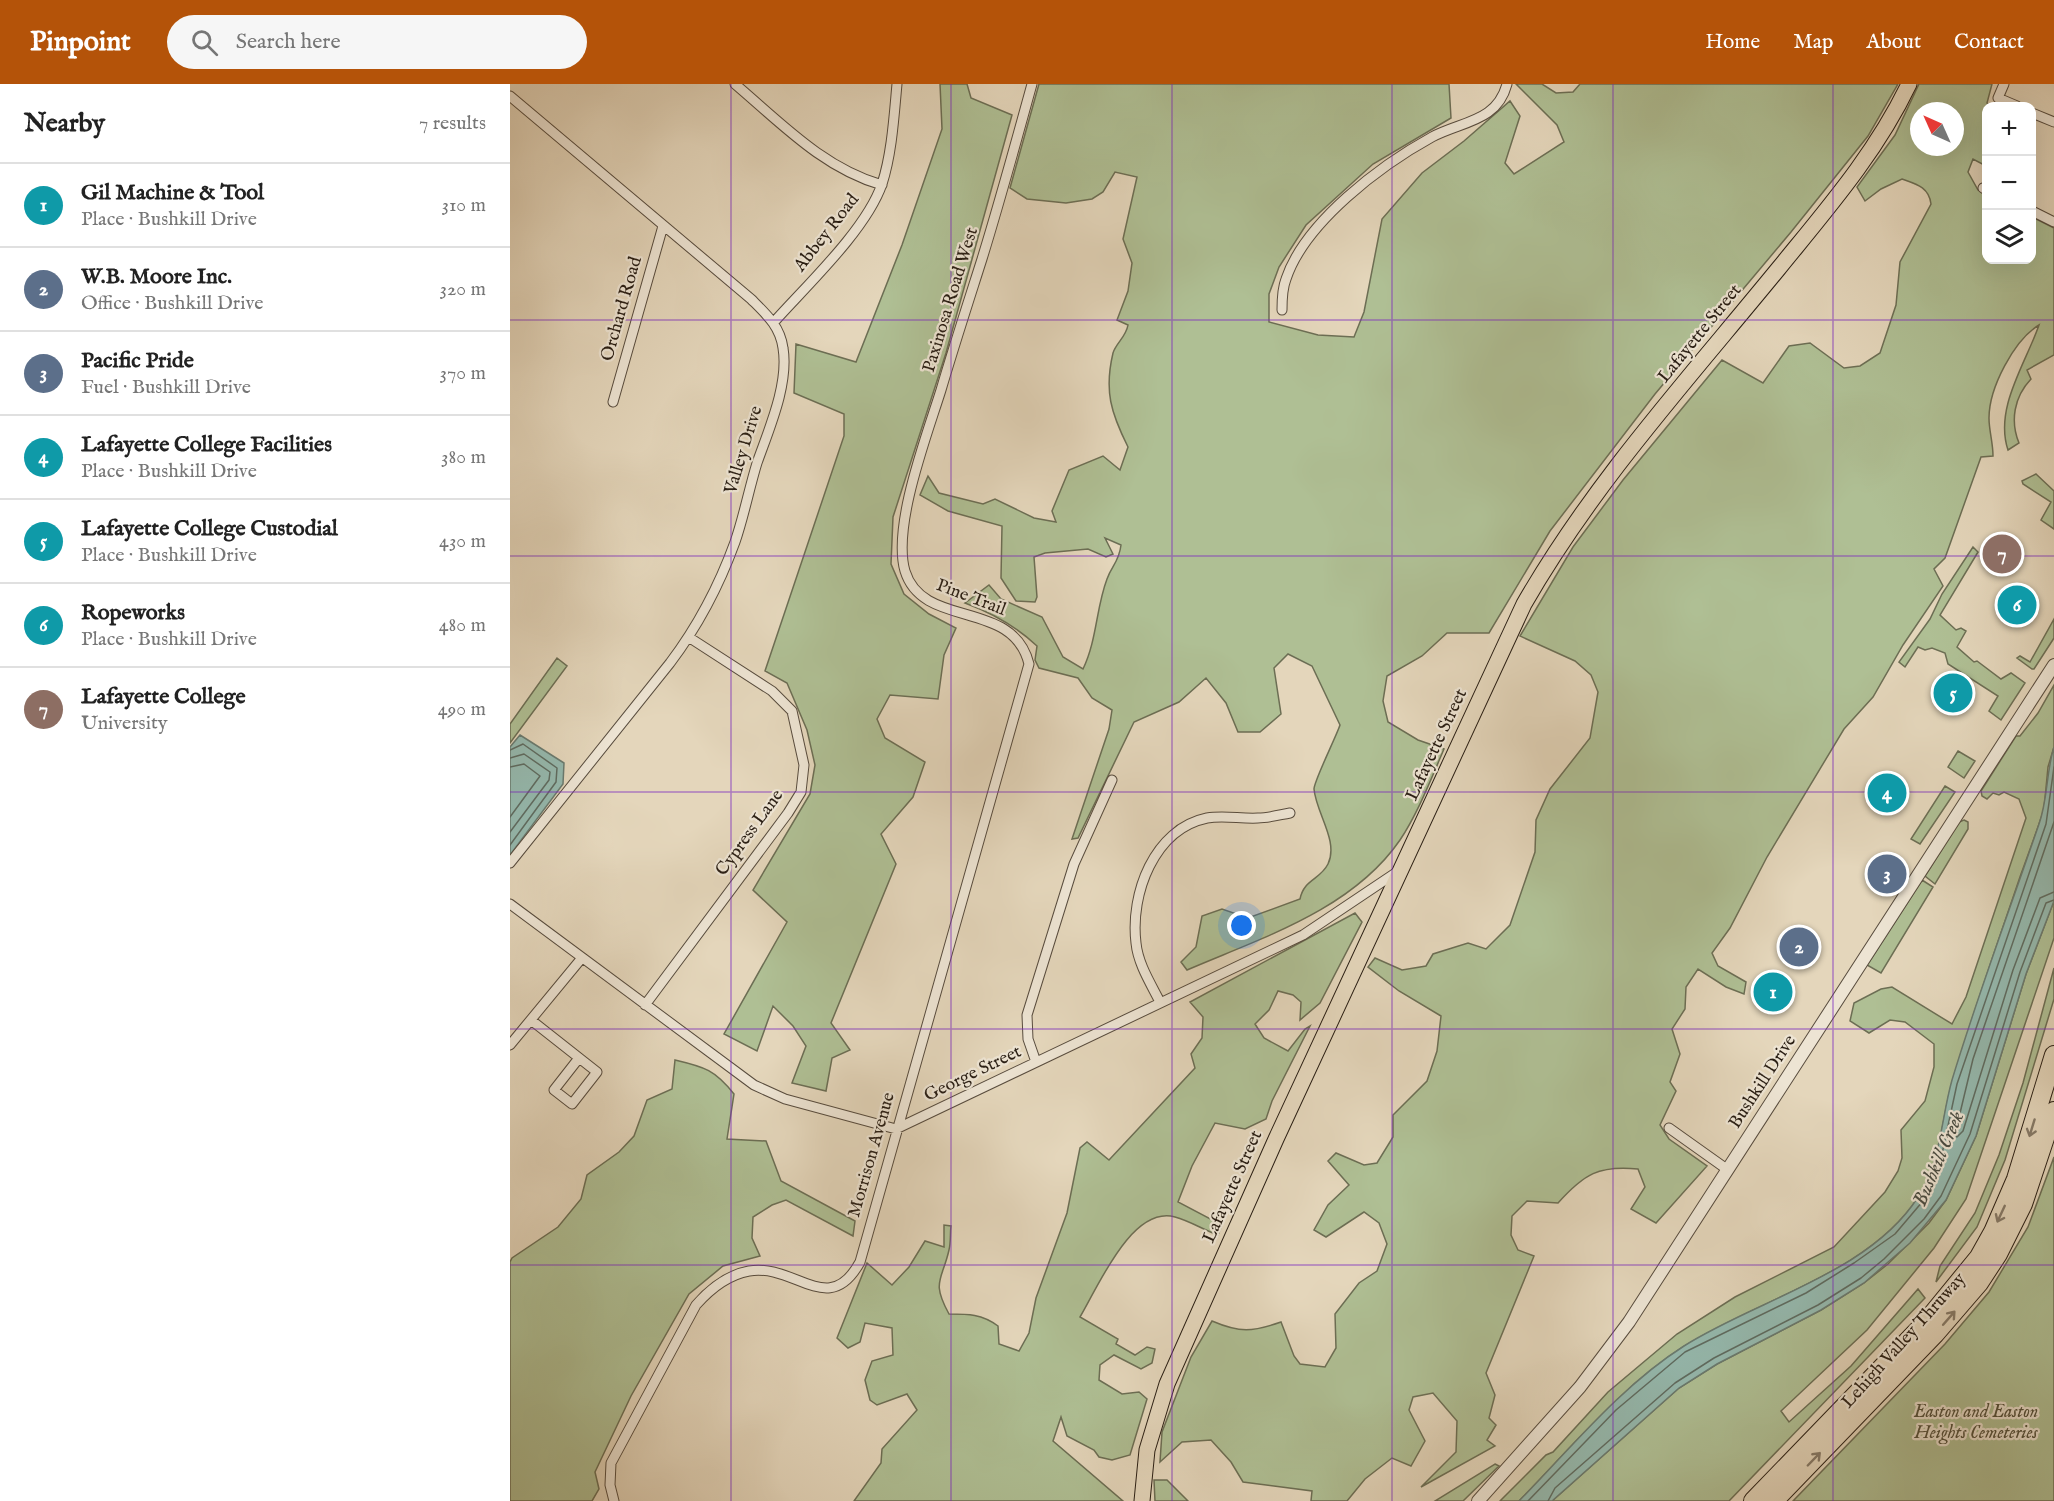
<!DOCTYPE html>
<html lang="en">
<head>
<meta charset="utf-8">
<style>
	body { margin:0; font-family:"IM FELL English",serif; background:#f6f6f6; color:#222 }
	.controls { position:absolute; right:18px; top:18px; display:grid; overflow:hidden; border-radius:12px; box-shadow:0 6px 24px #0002 }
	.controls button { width:54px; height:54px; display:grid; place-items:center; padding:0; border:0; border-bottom:2px solid #e0e0e0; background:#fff; color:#222; font:30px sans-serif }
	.compass { position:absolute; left:1400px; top:18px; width:54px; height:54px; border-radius:50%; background:#fff; box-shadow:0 6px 24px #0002; rotate:315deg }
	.you { position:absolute; left:732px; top:842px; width:21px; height:21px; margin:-15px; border:4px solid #fff; border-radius:50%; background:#1a73e8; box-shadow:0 0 0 9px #1a73e833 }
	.badge { display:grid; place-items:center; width:39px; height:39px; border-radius:50%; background:#b45309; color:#fff; font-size:20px; font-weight:700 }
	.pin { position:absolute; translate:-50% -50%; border:3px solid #fff; box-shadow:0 2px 6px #0006 }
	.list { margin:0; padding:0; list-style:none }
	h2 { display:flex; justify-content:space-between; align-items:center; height:78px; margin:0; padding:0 24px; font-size:26px }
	h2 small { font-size:20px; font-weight:400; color:#767676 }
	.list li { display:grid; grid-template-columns:39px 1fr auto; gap:18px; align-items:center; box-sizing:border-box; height:84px; padding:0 24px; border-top:2px solid #e0e0e0 }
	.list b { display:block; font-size:22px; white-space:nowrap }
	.list p { margin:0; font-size:20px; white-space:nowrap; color:#767676 }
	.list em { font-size:20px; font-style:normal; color:#767676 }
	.icon { flex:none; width:33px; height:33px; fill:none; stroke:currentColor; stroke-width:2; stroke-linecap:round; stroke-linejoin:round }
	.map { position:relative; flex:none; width:1544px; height:1417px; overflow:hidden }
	header { display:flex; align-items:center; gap:36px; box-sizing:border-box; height:84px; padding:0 30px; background:#b45309; color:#fff }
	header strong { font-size:28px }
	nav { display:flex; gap:33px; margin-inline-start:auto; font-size:21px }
	.search { width:420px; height:54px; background:#f6f6f6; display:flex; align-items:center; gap:15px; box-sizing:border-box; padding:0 21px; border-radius:33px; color:#767676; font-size:22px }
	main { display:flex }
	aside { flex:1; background:#fff }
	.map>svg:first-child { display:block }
	.green { fill:#afbf94; stroke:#6c6e54; stroke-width:1.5; fill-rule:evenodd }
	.water { fill:#95b9ae; stroke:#6a7b70; stroke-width:1.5 }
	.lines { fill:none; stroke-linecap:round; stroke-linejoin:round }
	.shore { stroke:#5f6c61; stroke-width:1.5 }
	.minor-casing { stroke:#584c3e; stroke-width:11 }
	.tertiary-casing { stroke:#584c3e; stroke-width:14 }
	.primary-casing { stroke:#291e14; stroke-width:17 }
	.motorway-casing { stroke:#291e14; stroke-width:20 }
	.minor { stroke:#ede4d3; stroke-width:9 }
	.tertiary { stroke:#ede4d3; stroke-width:12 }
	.primary { stroke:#e4d6bb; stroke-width:15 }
	.motorway { stroke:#e4d6bb; stroke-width:18 }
	.oneway { stroke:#867a68 }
	.grid { fill:none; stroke:#7b2cbf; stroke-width:1.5; stroke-opacity:0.55 }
	.labels { text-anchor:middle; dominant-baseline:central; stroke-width:4.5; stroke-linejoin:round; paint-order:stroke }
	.street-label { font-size:18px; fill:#291e14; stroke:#ede4d3 }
	.park-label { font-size:18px; font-style:italic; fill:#514e3a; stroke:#ede4d3 }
	.water-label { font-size:20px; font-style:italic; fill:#494c42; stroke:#ede4d3 }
</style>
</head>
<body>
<header>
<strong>Pinpoint</strong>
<div class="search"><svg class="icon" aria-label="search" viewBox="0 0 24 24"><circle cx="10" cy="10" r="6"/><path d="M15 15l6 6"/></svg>Search here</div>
<nav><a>Home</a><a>Map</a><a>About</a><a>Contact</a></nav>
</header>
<main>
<aside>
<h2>Nearby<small>7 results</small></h2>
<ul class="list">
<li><span class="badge" style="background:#0f9aa8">1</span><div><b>Gil Machine &amp; Tool</b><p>Place · Bushkill Drive</p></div><em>310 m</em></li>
<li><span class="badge" style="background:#5c6f8a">2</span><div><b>W.B. Moore Inc.</b><p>Office · Bushkill Drive</p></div><em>320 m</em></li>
<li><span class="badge" style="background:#5c6f8a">3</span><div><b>Pacific Pride</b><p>Fuel · Bushkill Drive</p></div><em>370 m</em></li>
<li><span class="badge" style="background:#0f9aa8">4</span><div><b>Lafayette College Facilities</b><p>Place · Bushkill Drive</p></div><em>380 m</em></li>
<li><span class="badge" style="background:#0f9aa8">5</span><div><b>Lafayette College Custodial</b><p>Place · Bushkill Drive</p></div><em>430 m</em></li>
<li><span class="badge" style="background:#0f9aa8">6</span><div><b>Ropeworks</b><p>Place · Bushkill Drive</p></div><em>480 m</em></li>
<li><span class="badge" style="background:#8d6e63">7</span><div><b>Lafayette College</b><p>University</p></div><em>490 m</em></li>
</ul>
</aside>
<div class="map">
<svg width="1544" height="1417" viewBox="0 0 1544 1417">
	<rect width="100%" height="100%" fill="#e4d6bb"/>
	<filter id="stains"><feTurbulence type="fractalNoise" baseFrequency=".00333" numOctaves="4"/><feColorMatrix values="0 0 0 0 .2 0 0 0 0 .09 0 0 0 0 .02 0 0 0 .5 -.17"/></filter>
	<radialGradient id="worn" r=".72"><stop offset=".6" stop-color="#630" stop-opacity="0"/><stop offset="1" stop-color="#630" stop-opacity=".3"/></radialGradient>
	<path class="green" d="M 430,0 L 457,0 L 461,14 L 502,31 L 436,269 L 383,433 L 381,480 L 394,510 L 419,530 L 446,544 L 434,571 L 428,615 L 380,611 L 367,635 L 375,654 L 415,678 L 403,713 L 371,750 L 386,780 L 321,939 L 340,966 L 322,974 L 316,1007 L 282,999 L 296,962 L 283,942 L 263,922 L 247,967 L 214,950 L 277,838 L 243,806 L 300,710 L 305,681 L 297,646 L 277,599 L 255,587 L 334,352 L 334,330 L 284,309 L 286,260 L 346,278 L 392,161 L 432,45 Z
		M 529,0 L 939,0 L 941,34 L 863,80 L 796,141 L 769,183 L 759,210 L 759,238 L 808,251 L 844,253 L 854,228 L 872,135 L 912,89 L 954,57 L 1000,17 L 1010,32 L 995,79 L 1004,90 L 1054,58 L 1047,41 L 1006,0 L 1032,0 L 1046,9 L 1063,8 L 1070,0 L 1388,0 L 1358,52 L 1281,148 L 1145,310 L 1040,447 L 979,549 L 937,549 L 912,572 L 877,592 L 873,617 L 878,638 L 908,656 L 934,665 C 921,695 908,729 890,756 C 842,826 751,854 677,886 L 671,878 L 686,863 L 692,832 L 712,825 L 738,834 L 790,815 C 794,795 810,796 818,780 C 829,757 806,729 804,705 C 804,697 826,653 830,641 L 802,582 L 778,570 L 764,584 L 771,630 L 750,648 L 728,648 L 716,619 L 696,594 L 669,618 L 624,638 L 568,754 L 562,755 L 599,645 L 602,626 L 582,614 L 568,594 L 529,584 L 525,576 L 527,562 C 506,542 482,529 455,519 L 479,501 L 491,515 L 532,533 L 553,573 L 573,585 C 587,556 586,524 597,495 C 602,481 609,478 611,461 L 595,454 L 603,470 L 596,473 L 578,465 L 535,469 L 524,473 L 527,513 L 525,518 L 506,517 L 491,494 L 492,442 L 438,427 L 410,411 L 418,392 L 429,409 L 473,420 L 485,415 L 524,434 L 546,438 L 542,427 L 559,386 L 593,372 L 610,386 L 618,363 C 601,329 594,307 603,269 C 606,259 616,253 618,241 L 607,236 L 618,207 L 622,179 L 613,155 L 627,93 L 605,88 L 593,108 L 582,115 L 556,119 L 517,115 L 500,104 Z
		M 1409,0 L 1482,0 L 1477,19 L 1480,22 L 1476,22 L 1474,61 L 1476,82 L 1463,75 L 1458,88 L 1468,106 L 1476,110 L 1476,176 L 1522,176 L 1522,133 L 1544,144 L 1544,271 L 1517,286 L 1521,295 C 1504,313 1500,337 1509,359 L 1498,366 C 1484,324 1516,279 1529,241 C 1504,256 1479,304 1479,334 C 1479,347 1483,358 1483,372 L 1471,373 L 1435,474 L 1424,485 L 1433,502 L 1393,561 L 1363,613 L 1334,645 L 1257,773 L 1220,844 L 1202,869 L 1208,882 L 1236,898 L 1234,910 L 1216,903 L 1188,885 L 1176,903 L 1175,925 L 1162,945 L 1170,970 L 1160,998 L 1166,1007 L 1150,1041 L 1159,1055 L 1197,1082 L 1146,1139 L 1121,1125 L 1135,1103 L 1128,1085 C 1089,1081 1074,1090 1048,1119 L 1017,1117 L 1002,1132 L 1001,1151 L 1008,1166 L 1024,1172 L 976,1289 L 985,1311 L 979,1334 L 986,1341 L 977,1356 L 985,1362 L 911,1403 L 946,1368 L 947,1337 L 923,1309 L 903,1313 L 899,1326 L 915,1357 L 901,1382 L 882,1374 L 855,1395 L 837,1417 L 801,1417 L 802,1407 L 733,1398 L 721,1378 L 701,1356 L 672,1358 L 650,1378 L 652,1348 L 681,1273 L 702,1237 C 730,1249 742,1248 771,1238 L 784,1272 L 790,1280 L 815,1283 L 826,1264 L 825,1230 L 849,1199 L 867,1187 L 877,1160 L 869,1139 L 854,1128 L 816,1153 L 804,1146 L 818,1121 L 839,1101 L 818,1077 L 826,1069 L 854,1081 L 867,1079 L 883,1053 L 883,1031 L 917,997 L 927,967 L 931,932 L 889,907 L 858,883 L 865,874 L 892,886 L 916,882 L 923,870 L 958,859 L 976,865 L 1000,841 L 1025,768 L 1026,736 L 1040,705 L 1080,654 L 1088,608 L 1081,591 L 1065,577 L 1010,552 L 1063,463 L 1113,396 L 1212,276 L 1253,299 L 1279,262 L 1300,259 L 1334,284 L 1350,282 L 1370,269 L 1386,221 L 1390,178 L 1421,120 C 1419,103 1406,100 1392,95 L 1371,105 L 1355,117 L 1347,103 L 1385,51 ZM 1409,27 L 1445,27 L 1445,63 L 1409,63 Z
		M 1526,390 L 1544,407 L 1544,445 L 1531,436 L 1541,418 L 1513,400 L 1512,397 Z
		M 1463,463 L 1468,468 L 1430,531 L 1446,546 L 1451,544 L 1456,547 L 1447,563 L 1464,578 L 1467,577 L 1491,595 L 1501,589 L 1515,599 L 1491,636 L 1479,627 L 1488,612 L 1438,580 L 1435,569 L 1422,564 L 1415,566 L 1408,563 L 1395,583 L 1389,578 L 1420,535 L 1432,510 Z
		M 1544,535 L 1544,554 L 1524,585 L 1522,585 L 1507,574 L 1510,572 L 1520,578 Z
		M 47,574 L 57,582 L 0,659 L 0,640 Z
		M 1544,601 L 1544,663 L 1538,683 L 1534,725 C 1527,747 1519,768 1511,790 C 1488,858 1464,926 1443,995 C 1431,1034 1432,1078 1408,1114 C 1358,1190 1246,1216 1173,1263 C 1111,1303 1061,1364 1009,1417 L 990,1417 L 1036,1371 L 1043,1368 L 1098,1308 L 1167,1250 L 1225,1213 L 1324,1163 L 1375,1108 L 1388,1087 L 1392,1074 L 1391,1046 L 1415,1017 L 1424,983 L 1424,960 L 1395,938 L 1380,936 L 1359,949 L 1340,937 L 1344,919 L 1371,905 L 1382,903 L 1442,940 L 1456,913 L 1516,734 L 1509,715 L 1494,708 L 1489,711 L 1483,709 L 1477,715 L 1472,712 L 1471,707 L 1506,652 L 1510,652 L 1528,629 Z
		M 1448,667 L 1465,677 L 1454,694 L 1438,683 Z
		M 1435,702 L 1445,708 L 1410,760 L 1401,755 Z
		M 1454,736 L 1458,738 L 1458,745 L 1425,800 L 1415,792 L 1449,738 Z
		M 1412,796 L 1423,803 L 1371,889 L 1357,881 Z
		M 1544,817 L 1544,854 L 1456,1115 L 1424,1164 L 1357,1246 L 1271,1327 L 1279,1338 L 1341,1282 L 1408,1205 L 1415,1214 L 1219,1417 L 1042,1417 L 1169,1304 L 1207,1280 L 1311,1226 L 1354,1199 L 1378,1180 L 1419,1139 L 1436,1116 L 1466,1052 L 1516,890 Z
		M 845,829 L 852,838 L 810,919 L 790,936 L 791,918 L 783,911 L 768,907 L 759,926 L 745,940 L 754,954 L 778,967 L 795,945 L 800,942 L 762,1017 L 756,1035 L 735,1045 L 705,1039 L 682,1082 L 668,1118 L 712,1141 L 708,1151 C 694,1146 680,1137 665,1133 C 622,1121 588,1203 570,1233 L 608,1255 L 606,1260 L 625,1271 L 637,1263 L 645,1265 L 642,1279 L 631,1285 L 604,1271 L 590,1281 L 589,1296 L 612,1310 L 629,1308 L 637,1315 L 620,1371 L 602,1376 L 589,1373 L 584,1366 L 557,1352 L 551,1333 L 543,1357 L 613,1417 L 344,1417 L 371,1379 L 372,1365 L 407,1326 L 397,1310 L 367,1321 L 360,1316 L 355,1296 L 362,1277 L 383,1271 L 382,1244 L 355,1239 L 350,1258 L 338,1264 L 327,1254 L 357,1179 L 382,1201 L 399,1183 L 415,1157 L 434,1163 L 434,1141 L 441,1142 C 440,1149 441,1158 439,1166 C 432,1197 421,1197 439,1230 C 458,1230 472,1230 488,1242 L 489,1260 L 509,1267 L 519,1249 L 526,1214 L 557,1129 L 570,1064 L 577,1058 L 599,1076 L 685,984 L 681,970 L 692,954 L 693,933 L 680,918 Z
		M 1544,884 L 1544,915 L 1495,1076 L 1467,1143 L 1426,1198 L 1430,1182 L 1465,1129 L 1489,1071 L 1513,999 Z
		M 165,976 C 195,983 205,986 224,1010 L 217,1055 L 256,1057 L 271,1097 L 345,1137 L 343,1152 L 276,1116 L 262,1121 L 243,1133 L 242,1154 L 250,1172 L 213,1182 L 179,1210 L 121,1312 L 85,1388 L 89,1405 L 82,1417 L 0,1417 L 0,1178 L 2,1174 L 48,1143 L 71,1115 L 77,1091 L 109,1068 L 124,1052 L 137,1016 L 162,1005 Z
		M 1544,1073 L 1544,1417 L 1283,1417 L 1435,1260 L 1479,1208 L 1518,1143 Z
		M 985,1380 L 989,1382 L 953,1417 L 925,1417 Z
		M 644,1396 L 657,1396 L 678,1417 L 645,1417 Z"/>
	<path class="water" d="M 10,651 L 54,679 L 53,700 L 0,771 L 0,663 Z
		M 1544,663 L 1544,817 L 1516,890 L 1466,1052 L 1436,1116 L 1400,1159 L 1354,1199 L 1311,1226 L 1207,1280 L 1169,1304 L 1042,1417 L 1009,1417 C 1061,1364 1111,1302 1174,1262 C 1246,1216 1360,1189 1408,1113 C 1431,1078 1431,1035 1442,996 C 1468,910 1500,825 1529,740 C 1538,715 1536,688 1544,663 Z"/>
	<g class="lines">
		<path class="shore" d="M 0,666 L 13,660 L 47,684 L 46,698 L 0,761
			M 0,674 L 14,670 L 40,688 L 39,696 L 0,748
			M 0,683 L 14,680 L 30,692 L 0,733
			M 1544,738 L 1463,975 L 1445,1050 L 1447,1053 L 1453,1047 L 1503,886 L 1530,814 L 1544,808
			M 1018,1417 L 1106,1326 L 1175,1268 L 1296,1209 L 1344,1179 L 1385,1150 L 1413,1117 L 1430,1079 L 1447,1000 L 1536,740 L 1544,683
			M 1038,1417 L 1045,1404 L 1165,1299 L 1204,1274 L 1308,1221 L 1351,1194 L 1374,1175 L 1414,1135 L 1431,1112 L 1460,1050 L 1510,888 L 1536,819 L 1544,816"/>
		<g class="minor-casing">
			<path id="minor" d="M 225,0 C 271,39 313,84 372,101
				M 1494,0 L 1488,14 L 1507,22
				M 0,12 L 241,215 C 256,230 270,242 273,264 C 279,300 259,345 247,379 C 239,405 234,432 225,458 C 209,502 188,542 160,579 L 0,779
				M 1522,29 L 1544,38
				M 1473,104 L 1476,106
				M 1522,127 L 1544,138
				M 772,226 C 772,216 772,205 776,195 C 795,138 871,81 922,53 C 952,37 987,38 997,0
				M 264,238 C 297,201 356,146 372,100 C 382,69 384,32 387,0
				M 103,318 L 153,142
				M 0,820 L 244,1001 L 275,1015 L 386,1045 L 793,851 L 887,788
				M 650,918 C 641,900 628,880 626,859 C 620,810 644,745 697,734 C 714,731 731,735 748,734 C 758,734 769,731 780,729
				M 135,921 L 278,729 L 291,708 L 294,681 L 282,627 L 262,607 L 180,554
				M 21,936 L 87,988 L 62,1020 L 44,1006 L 69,974
				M 0,961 L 71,875
				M 526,978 L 518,955 L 517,931 L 564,780 L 602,696
				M 1159,1044 L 1218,1086
				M 104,1417 L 100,1401 L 101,1379 L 186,1221 C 200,1205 217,1191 239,1187 C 285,1179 319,1235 350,1178 L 519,580 C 503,514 413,546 395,487 C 382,442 417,351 431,306 C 444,262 458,219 472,175 C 490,117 506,58 522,0"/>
		</g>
		<g class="tertiary-casing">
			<path id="tertiary" d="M 968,1417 L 1070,1303 L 1119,1238 L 1544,581"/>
		</g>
		<g class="primary-casing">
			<path id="primary" d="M 632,1417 L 637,1366 L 657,1300 L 766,1055 L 1014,520 C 1084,398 1180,293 1269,184 C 1317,125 1366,69 1399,0"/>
		</g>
		<g class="motorway-casing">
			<path id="motorway" d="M 1243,1417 L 1415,1239 L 1469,1173 L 1483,1148 L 1506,1095 L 1544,971
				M 1264,1417 L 1425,1250 L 1469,1199 L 1488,1170 L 1513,1120 L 1544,1027"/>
		</g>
		<use href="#minor" class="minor"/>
		<use href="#tertiary" class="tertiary"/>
		<use href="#primary" class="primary"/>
		<use href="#motorway" class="motorway"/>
	</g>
	<defs><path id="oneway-shaft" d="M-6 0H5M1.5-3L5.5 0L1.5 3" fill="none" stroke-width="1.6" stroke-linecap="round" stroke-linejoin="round" transform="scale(1.5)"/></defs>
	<g class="oneway">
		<use href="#oneway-shaft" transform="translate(1522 1044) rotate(107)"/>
		<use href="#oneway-shaft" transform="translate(1491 1130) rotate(115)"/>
		<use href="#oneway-shaft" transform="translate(1439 1234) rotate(-49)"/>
		<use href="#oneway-shaft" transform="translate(1304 1375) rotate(-46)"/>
	</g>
	<path class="grid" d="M 221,0 L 221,1417M 441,0 L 441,1417M 662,0 L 662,1417M 882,0 L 882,1417M 1103,0 L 1103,1417M 1323,0 L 1323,1417M 0,236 L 1544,236M 0,472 L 1544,472M 0,708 L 1544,708M 0,945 L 1544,945M 0,1181 L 1544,1181"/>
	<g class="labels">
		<g class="street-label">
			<text transform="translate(317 149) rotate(-52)">Abbey Road</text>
			<text transform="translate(441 216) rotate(-73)">Paxinosa Road West</text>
			<text transform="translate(112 225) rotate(-74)">Orchard Road</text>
			<text transform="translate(1190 250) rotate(-51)">Lafayette Street</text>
			<text transform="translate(234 366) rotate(-73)">Valley Drive</text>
			<text transform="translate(461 514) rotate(21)">Pine Trail</text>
			<text transform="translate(927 661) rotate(-65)">Lafayette Street</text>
			<text transform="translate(240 749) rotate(-54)">Cypress Lane</text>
			<text transform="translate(463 990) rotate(-26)">George Street</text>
			<text transform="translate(1253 998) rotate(-57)">Bushkill Drive</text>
			<text transform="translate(362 1071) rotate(-74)">Morrison Avenue</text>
			<text transform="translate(723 1103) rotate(-66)">Lafayette Street</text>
			<text transform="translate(1394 1257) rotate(-48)">Lehigh Valley Thruway</text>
		</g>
		<g class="park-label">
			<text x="1466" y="1328">Easton and Easton<tspan x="1466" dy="21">Heights Cemeteries</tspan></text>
		</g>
		<g class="water-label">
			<text transform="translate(1429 1075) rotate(-67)">Bushkill Creek</text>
		</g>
	</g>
	<rect width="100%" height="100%" filter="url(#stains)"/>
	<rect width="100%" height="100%" fill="url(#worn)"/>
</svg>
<div class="controls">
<button>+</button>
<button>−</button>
<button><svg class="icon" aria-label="layers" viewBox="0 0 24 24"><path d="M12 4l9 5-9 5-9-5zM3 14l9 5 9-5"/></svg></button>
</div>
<svg class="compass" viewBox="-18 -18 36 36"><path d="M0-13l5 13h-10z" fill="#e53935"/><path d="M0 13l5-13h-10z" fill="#767676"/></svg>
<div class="you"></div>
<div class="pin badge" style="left:1263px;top:908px;background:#0f9aa8">1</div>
<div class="pin badge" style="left:1289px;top:863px;background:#5c6f8a">2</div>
<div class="pin badge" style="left:1377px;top:790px;background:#5c6f8a">3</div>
<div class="pin badge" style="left:1377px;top:709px;background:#0f9aa8">4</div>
<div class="pin badge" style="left:1443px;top:609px;background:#0f9aa8">5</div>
<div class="pin badge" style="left:1507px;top:521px;background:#0f9aa8">6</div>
<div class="pin badge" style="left:1492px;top:470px;background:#8d6e63">7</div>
</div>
</main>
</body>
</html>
